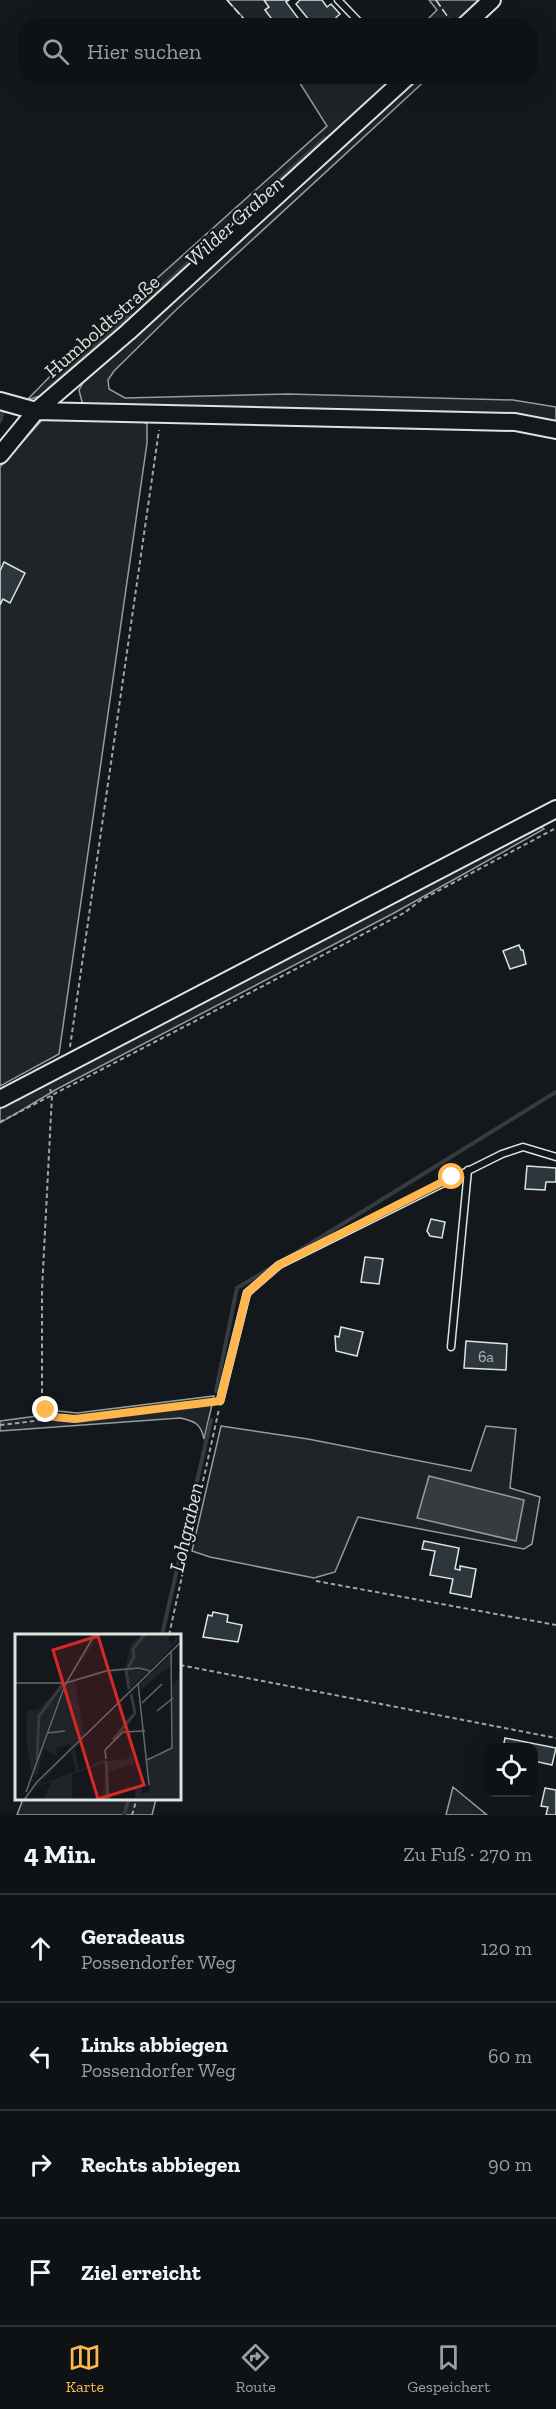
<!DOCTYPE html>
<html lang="de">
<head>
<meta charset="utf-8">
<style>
	body { margin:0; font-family:"Zilla Slab",serif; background:#181b1e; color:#f1f3f6 }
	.controls { position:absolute; right:18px; bottom:18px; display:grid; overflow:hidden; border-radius:12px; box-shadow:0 6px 24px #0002 }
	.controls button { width:54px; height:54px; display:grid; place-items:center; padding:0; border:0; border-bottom:2px solid #2f3234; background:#0f1215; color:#f1f3f6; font:30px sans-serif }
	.stop { position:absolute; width:18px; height:18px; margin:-14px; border:4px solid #ffb74d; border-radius:50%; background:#fff }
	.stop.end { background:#ffb74d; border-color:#fff; box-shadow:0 2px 6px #0008 }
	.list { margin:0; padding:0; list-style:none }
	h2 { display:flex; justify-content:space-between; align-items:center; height:78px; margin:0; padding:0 24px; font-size:26px }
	h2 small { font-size:20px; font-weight:400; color:#9b9ea0 }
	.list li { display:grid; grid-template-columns:39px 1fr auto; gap:18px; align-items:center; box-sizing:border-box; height:108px; padding:0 24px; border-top:2px solid #2f3234 }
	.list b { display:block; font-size:22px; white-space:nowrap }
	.list p { margin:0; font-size:20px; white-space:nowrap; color:#9b9ea0 }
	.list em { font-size:20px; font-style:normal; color:#9b9ea0 }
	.icon { flex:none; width:33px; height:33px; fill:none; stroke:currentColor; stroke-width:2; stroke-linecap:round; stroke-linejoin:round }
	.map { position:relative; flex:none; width:556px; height:1815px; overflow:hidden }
	.search { position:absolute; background:#0f1215; box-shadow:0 6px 24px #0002; left:18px; right:18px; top:18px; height:66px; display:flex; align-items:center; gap:15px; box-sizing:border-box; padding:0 21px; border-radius:24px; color:#9b9ea0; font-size:22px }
	.sheet { height:510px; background:#0f1215 }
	nav { display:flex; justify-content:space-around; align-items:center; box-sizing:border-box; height:84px; border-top:2px solid #2f3234; background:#0f1215; font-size:16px; color:#9b9ea0 }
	nav a { display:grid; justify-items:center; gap:3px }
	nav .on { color:#ffb74d }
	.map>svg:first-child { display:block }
	.green { fill:#202428; stroke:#939e99; stroke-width:1.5 }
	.water { fill:#363b3e; stroke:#939e99; stroke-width:1.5 }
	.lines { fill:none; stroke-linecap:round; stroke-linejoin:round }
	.stream { stroke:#363b3e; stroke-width:4 }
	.building { fill:#2c363c; stroke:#d8e6dc; stroke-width:1.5 }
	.lane-casing { stroke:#d8e6dc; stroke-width:9 }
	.secondary-casing { stroke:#d8e6dc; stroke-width:20 }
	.path { stroke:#9da8a2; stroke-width:2; stroke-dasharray:4.5 3; stroke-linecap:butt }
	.lane { stroke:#14181c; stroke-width:6 }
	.secondary { stroke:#14181c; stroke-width:16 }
	.fence { stroke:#d8e6dc; stroke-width:1.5; stroke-dasharray:8 3; stroke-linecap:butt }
	.route { stroke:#ffb74d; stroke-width:8 }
	.labels { text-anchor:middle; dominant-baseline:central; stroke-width:4.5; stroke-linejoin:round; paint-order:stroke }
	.number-label { font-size:16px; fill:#adbab4 }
	.street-label { font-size:20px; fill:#d8e6dc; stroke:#14181c }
	.water-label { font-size:21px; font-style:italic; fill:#d8e6dc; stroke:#14181c }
	.inset-river { fill:none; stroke:#363b3e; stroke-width:3 }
	.inset-road { fill:none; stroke:#626a69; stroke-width:1.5 }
	.view { fill:#d62828; fill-opacity:0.15; stroke:#d62828; stroke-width:3 }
	.inset-edge { fill:none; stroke:#d8e6dc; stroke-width:3 }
</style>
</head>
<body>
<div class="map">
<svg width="556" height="1815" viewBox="0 0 556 1815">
	<rect width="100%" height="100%" fill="#14181c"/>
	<path class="green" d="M 227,0 L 264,0 L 269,7 L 265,10 L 277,25 L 250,25 Z
		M 429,0 L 480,0 L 452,25 L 421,26 L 437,10 Z
		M 296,77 L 393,77 L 393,81 L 50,393 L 27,400 L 68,358 L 327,126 Z
		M 418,77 L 429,77 L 177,309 L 114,371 L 108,380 L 109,389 L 125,398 L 289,394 L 513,400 L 556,407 L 556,422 L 516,414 L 322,409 L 107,408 L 87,406 L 82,402 L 79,390 L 83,383 Z
		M 47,418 L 140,420 L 147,424 L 147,443 L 59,1054 L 0,1086 L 0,467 L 42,420 Z
		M 541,827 L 544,829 L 394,913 L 57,1089 L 0,1123 L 0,1107 Z
		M 214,1396 L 204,1439 C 201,1424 195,1421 180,1418 L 0,1431 L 0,1421 L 37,1416 L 40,1409 L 77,1413 Z
		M 221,1426 L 308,1439 L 471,1471 L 486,1426 L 516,1429 L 510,1488 L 540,1497 L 532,1544 L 524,1549 L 358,1517 L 335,1572 L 314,1578 L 210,1557 L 192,1551 Z
		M 453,1787 L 487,1815 L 446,1815 Z
		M 23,1799 L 23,1798 L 156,1799 L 152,1815 L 17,1815 Z"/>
	<path class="water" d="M 429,1476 L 524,1500 L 516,1541 L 417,1518 Z"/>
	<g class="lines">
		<path class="stream" d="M 144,303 L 325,138
			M 49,388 L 130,314
			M 0,421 L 2,414
			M 284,1260 L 556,1092
			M 216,1391 L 237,1288 L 277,1264
			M 162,1635 L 211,1420
			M 124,1815 L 129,1798"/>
	</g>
	<path class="building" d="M 264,0 L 289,0 L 286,2 L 304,26 L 277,26 L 265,10 L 269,7 Z
		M 300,0 L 322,0 L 327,7 L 331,4 L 340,14 L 327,26 L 314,26 L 296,4 Z
		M 4,562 L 25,573 L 10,603 L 3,599 L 0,605 L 0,571 Z
		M 519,945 L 521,950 L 523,950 L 526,964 L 510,969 L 503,951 Z
		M 527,1166 L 556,1168 L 556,1182 L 546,1182 L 545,1190 L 525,1189 Z
		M 431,1219 L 445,1222 L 442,1238 L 430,1236 L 427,1231 Z
		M 365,1257 L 383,1259 L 379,1284 L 361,1282 Z
		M 341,1327 L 363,1332 L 357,1356 L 336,1351 L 335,1336 L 339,1337 Z
		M 466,1341 L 507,1344 L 506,1370 L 464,1368 Z
		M 424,1541 L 459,1548 L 455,1569 L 460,1570 L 460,1566 L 476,1569 L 471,1597 L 450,1593 L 453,1579 L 430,1575 L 435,1551 L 422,1549 Z
		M 213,1612 L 228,1615 L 227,1622 L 242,1625 L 238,1642 L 203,1637 L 208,1615 L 212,1616 Z
		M 505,1738 L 556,1748 L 552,1765 L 534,1761 L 534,1748 L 503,1748 Z
		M 545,1788 L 556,1790 L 556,1815 L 546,1815 L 548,1807 L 541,1806 Z"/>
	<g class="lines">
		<g class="lane-casing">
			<path id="lane" d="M 338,0 L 363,26
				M 451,1347 L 468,1170
				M 220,1401 L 247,1293 L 279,1265 L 502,1154 L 523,1147 L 556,1157"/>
		</g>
		<g class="secondary-casing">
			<path id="secondary" d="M 464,26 L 492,0
				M 0,401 L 36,411 L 515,422 L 556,430
				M 0,455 L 36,411 L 128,332 L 408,76
				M 0,1099 L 556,809"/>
		</g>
		<path class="path" d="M 70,1047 L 159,430
			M 50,1089 L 52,1095 L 42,1290 L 42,1396 L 46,1410 L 54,1417
			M 0,1122 L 404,913 L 421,900 L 556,828
			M 0,1425 C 25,1423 50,1417 75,1419 L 211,1402
			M 316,1581 L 556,1625
			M 169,1635 L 219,1409
			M 180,1665 L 556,1738
			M 132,1815 L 137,1798"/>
		<use href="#lane" class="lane"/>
		<use href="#secondary" class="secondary"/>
		<path class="fence" d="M 227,0 L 250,26
			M 436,0 L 450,20 L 444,26
			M 296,76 L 301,82 L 354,76"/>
	</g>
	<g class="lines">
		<path class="route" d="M 46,1410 L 54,1417 L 75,1419 L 220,1401 L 247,1293 L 279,1265 L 452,1177"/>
	</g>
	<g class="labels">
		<g class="number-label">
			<text x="486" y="1356">6a</text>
		</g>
		<g class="street-label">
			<text transform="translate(102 326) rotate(-41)">Humboldtstraße</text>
		</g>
		<g class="water-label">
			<text transform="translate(234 221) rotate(-42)">Wilder Graben</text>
			<text transform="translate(186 1527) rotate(-77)">Lohgraben</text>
		</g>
	</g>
	<g transform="translate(15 1634)">
		<rect width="166" height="166" fill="#14181c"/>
		<path d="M 81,0 L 84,0 L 56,45 L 90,36 L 110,33 L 116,9 L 129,0 L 156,0 L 153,6 L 158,10 L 160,3 L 166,4 L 136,35 L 90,37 L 55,47 ZM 158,19 L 157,30 L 126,56 L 125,50 ZM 124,35 L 132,38 L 113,56 L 110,37 ZM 166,43 L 164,166 L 85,166 L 91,147 L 96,166 L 120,164 L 120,151 L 127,154 L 127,160 L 135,157 L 132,125 L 156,114 L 158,49 ZM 60,47 L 69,101 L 21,145 L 19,140 L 52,49 ZM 55,110 L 56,112 L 21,145 L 29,115 L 43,123 L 41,114 ZM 45,55 L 47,56 L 17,140 L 11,105 L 12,76 L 22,76 ZM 70,104 L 60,115 L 64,136 L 90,125 L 91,129 L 57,140 L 57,166 L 29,166 L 36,148 L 19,153 ZM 56,118 L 61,137 L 23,151 ZM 116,120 L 120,130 L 92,138 L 92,127 L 113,125 Z" fill="#202428" fill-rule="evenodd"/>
		<path class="inset-river" d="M 113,34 L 119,23 L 118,15 L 130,0M 111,36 L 114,55M 98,106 L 120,79 L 116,60M 22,126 L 24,82 L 48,50M 91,127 L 93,166"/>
		<path class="inset-road" d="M 0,49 L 51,49 L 91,37 L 124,34 L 135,37M 123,49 L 134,151M 127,69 L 147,50M 142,77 L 158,64M 32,99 L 50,97M 91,125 L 90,116 L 108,98 L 130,97M 132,126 L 157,114 L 156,17M 11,158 L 50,51 L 80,0M 9,166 L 22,148 L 167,7"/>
		<path class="view" d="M 83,2 L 129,151 L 83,165 L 38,16 Z"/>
		<rect width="166" height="166" class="inset-edge"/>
	</g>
</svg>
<div class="controls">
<button><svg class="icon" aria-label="locate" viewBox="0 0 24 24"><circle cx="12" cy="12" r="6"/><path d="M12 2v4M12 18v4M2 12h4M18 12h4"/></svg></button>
</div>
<div class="stop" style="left:452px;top:1177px"></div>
<div class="stop end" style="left:46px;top:1410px"></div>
<div class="search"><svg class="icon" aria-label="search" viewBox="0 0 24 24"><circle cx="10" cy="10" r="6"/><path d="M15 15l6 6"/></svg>Hier suchen</div>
</div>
<section class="sheet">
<h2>4 Min.<small>Zu Fuß · 270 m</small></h2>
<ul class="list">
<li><svg class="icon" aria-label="ahead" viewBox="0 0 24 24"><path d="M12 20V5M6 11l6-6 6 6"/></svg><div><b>Geradeaus</b><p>Possendorfer Weg</p></div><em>120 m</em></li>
<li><svg class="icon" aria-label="left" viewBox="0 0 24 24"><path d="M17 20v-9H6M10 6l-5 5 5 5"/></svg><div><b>Links abbiegen</b><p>Possendorfer Weg</p></div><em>60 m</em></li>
<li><svg class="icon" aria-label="right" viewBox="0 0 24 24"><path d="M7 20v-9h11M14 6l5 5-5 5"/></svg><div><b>Rechts abbiegen</b></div><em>90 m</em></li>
<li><svg class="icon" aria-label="arrive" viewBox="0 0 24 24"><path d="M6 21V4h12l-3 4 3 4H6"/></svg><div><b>Ziel erreicht</b></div></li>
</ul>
</section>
<nav>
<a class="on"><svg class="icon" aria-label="map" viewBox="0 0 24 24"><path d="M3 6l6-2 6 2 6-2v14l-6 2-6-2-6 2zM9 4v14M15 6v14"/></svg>Karte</a>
<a><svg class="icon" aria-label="directions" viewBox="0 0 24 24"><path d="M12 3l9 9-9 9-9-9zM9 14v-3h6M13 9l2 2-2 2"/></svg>Route</a>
<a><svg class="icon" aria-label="saved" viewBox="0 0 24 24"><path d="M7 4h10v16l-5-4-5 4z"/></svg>Gespeichert</a>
</nav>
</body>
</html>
